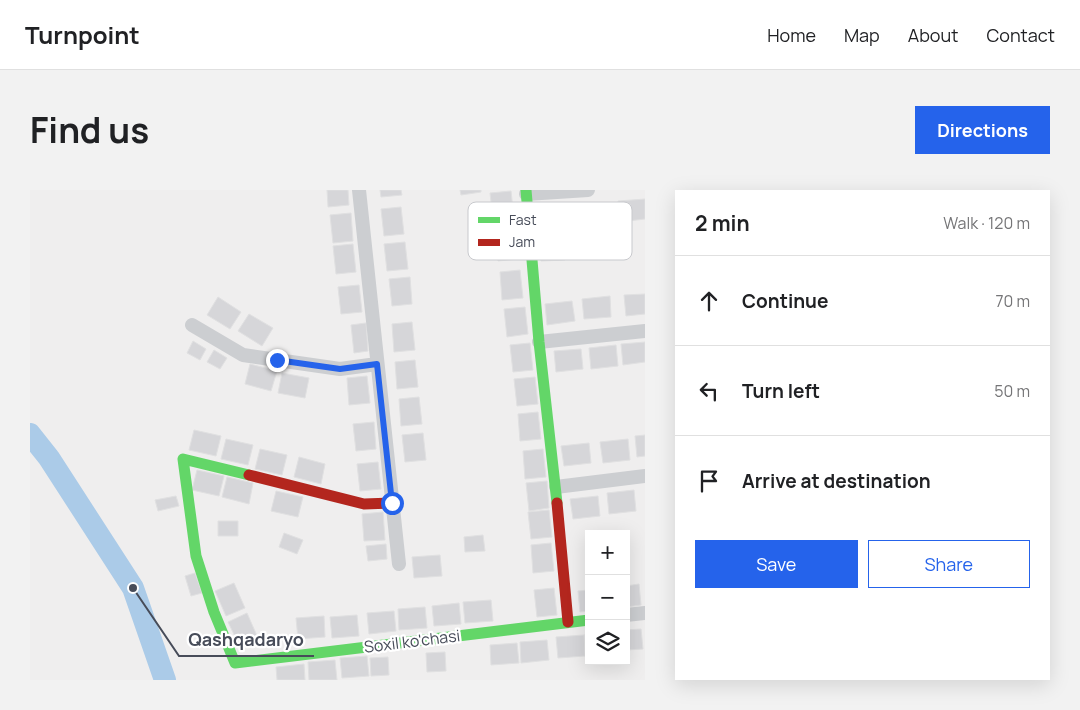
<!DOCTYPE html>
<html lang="en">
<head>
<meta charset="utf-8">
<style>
	body { margin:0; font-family:Manrope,sans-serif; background:#f2f2f2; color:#202124 }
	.controls { position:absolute; right:15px; bottom:15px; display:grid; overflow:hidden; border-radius:0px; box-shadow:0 5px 20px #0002 }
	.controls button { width:45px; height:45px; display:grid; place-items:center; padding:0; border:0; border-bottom:1px solid #e0e0e0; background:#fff; color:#202124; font:25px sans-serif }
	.stop { position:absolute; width:15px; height:15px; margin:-11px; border:4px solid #2563eb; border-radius:50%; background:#fff }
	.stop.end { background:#2563eb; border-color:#fff; box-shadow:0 1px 5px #0008 }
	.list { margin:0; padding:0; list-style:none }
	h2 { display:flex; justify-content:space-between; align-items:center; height:65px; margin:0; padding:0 20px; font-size:21px }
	h2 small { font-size:16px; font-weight:400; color:#757577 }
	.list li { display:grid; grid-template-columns:32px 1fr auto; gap:15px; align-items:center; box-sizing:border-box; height:90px; padding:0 20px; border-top:1px solid #e0e0e0 }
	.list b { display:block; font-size:19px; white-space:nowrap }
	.list em { font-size:16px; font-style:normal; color:#757577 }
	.actions { display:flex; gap:10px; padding:15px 20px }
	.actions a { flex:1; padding:11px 0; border:1px solid #2563eb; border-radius:0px; text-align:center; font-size:18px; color:#2563eb }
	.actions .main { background:#2563eb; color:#fff }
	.icon { flex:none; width:28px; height:28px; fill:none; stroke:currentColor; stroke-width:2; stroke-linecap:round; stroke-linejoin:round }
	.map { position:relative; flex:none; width:615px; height:490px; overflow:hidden; border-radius:0px }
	header { display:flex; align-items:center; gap:30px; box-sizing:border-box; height:70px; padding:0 25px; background:#fff; border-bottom:1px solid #e0e0e0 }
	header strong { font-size:24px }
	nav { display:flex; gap:28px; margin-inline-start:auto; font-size:18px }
	.intro { display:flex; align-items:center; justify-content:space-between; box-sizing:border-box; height:120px; padding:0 30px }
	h1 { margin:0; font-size:35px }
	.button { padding:12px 22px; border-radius:0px; background:#2563eb; color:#fff; font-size:18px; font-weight:700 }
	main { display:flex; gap:30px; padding:0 30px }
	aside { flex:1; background:#fff; border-radius:0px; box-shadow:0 5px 20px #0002 }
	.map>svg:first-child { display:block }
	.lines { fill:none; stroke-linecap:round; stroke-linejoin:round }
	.river { stroke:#abcbe8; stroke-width:22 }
	.building { fill:#d6d6d9; stroke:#e0e0e1 }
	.street { stroke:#ccced1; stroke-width:14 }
	.fast { stroke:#63d668; stroke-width:11 }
	.jam { stroke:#b3261e; stroke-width:11 }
	.route { stroke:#2563eb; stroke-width:6 }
	.labels { text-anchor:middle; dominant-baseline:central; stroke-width:4.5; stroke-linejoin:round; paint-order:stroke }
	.street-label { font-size:16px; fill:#474c59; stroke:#fff }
	.key { fill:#fff; stroke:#c8c9cd; stroke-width:1 }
	.key-label { font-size:14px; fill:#474c59 }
	.leader { fill:none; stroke:#474c59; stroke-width:2 }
	.callout-dot { fill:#474c59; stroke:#fff; stroke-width:2 }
	.callout-label { font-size:18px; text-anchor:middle; font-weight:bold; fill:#474c59; stroke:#fff; stroke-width:4.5; stroke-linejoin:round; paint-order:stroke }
</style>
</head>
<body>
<header>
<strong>Turnpoint</strong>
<nav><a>Home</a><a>Map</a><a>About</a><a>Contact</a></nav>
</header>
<div class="intro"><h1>Find us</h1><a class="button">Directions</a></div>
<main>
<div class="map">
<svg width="615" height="490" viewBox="0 0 615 490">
	<rect width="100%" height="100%" fill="#efeeee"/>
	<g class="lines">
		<path class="river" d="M 0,244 L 19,268 L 103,398 L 135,490"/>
	</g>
	<path class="building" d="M 297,0 L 318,0 L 319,15 L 298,17 Z
		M 350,0 L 371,0 L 372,5 L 351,7 Z
		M 430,0 L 451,0 L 451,2 L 431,5 Z
		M 481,1 L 484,28 L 463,30 L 460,3 Z
		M 615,9 L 615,29 L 590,32 L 588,11 Z
		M 532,15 L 535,70 L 511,71 L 509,16 Z
		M 371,17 L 374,44 L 354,46 L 351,19 Z
		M 321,23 L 323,51 L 303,53 L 300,25 Z
		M 486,42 L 488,69 L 468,71 L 465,44 Z
		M 375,52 L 378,79 L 357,81 L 354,54 Z
		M 323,54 L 326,82 L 306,84 L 303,56 Z
		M 490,80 L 493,108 L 472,110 L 470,82 Z
		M 380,87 L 382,114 L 362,116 L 359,89 Z
		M 329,95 L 332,122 L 311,124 L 308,97 Z
		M 615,104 L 615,124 L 596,126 L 594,105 Z
		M 580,106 L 581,127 L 554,129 L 552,109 Z
		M 188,107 L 211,122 L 200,139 L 177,125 Z
		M 542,111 L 545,131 L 517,135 L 515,114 Z
		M 495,117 L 498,144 L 477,147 L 474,119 Z
		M 219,124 L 243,138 L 232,156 L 208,141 Z
		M 382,132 L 385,160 L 364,162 L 362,134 Z
		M 336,133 L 338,161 L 324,163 L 321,135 Z
		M 163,151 L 176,159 L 170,170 L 157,163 Z
		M 615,152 L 615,172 L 593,175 L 591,154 Z
		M 500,153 L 503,180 L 483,182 L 480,155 Z
		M 586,155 L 588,176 L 561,179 L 559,158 Z
		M 551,159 L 553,179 L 526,182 L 524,161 Z
		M 184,160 L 197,168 L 190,179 L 177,172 Z
		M 385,170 L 388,197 L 367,199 L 365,172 Z
		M 220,174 L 247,181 L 241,201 L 215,194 Z
		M 252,183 L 279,188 L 275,208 L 248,203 Z
		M 337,186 L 340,213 L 319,215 L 317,188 Z
		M 505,187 L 508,214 L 487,216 L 484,189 Z
		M 389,207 L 392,234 L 371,236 L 369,209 Z
		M 508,222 L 511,249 L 490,251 L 488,224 Z
		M 344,232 L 346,259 L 326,261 L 323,234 Z
		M 164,240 L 191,246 L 186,266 L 159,260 Z
		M 393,243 L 396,270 L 375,272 L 372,245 Z
		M 615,245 L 615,266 L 607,267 L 605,246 Z
		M 196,249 L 223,255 L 218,275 L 191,269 Z
		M 598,249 L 600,270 L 573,273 L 570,252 Z
		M 559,253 L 561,273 L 534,276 L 531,256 Z
		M 230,259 L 257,265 L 252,285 L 225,279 Z
		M 513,259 L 516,287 L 495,289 L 493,261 Z
		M 269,267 L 295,274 L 291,294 L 264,287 Z
		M 348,272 L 351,299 L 330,301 L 327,274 Z
		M 167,280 L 194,286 L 189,306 L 162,300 Z
		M 197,287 L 223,293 L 219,314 L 192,307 Z
		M 517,291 L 519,318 L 499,321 L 496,293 Z
		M 604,300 L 606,321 L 579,324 L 577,303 Z
		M 246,301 L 273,307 L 268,327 L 241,321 Z
		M 146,306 L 149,316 L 128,321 L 125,310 Z
		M 568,306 L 570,326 L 543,329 L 540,309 Z
		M 519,320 L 522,347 L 501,349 L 498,322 Z
		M 353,322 L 355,350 L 334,351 L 332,324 Z
		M 188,331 L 208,331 L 208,346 L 188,346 Z
		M 254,343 L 273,350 L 267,364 L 249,357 Z
		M 453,345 L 455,361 L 435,362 L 434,347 Z
		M 521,353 L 524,381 L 503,383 L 501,355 Z
		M 356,354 L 357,369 L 338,371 L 336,356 Z
		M 410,365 L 412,386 L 384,388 L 382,367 Z
		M 165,383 L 172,403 L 161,406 L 155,386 Z
		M 204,393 L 215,418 L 196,426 L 185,401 Z
		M 609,394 L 611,415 L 596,417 L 596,396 Z
		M 524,398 L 527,425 L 507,427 L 504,400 Z
		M 559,400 L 559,421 L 550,422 L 548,401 Z
		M 461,410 L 463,431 L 435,433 L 433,412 Z
		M 429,413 L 431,434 L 404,436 L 402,416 Z
		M 395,417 L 397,438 L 369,440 L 368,419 Z
		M 364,421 L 366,441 L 339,444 L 337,423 Z
		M 217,423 L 228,448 L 210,457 L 198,432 Z
		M 327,425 L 329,446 L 302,448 L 300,427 Z
		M 294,426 L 295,447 L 268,449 L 266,428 Z
		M 611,439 L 613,459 L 596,460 L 596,440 Z
		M 555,444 L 559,444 L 559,465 L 557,465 Z
		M 554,445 L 555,466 L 528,468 L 526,447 Z
		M 517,450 L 519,470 L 491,473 L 490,452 Z
		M 487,453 L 489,473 L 461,475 L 460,455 Z
		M 415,462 L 416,481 L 397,482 L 396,463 Z
		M 337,466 L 339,486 L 312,488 L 310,468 Z
		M 358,467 L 359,485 L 341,486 L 340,468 Z
		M 305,470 L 307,490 L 279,490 L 278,472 Z
		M 274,474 L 275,490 L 247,490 L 246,477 Z"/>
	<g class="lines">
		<path class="street" d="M 329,0 L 369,374
			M 496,4 L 558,0
			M 162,135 L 213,165 L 310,179 L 347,174
			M 509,152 L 615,141
			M 526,297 L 615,286
			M 596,425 L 615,423"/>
		<path class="fast" d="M 496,0 L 509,152 L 527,313
			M 219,285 L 153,269 L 166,366 L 184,422 L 205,473 L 559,430"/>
		<path class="jam" d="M 219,285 L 334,314 L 362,313
			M 527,313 L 538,432"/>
	</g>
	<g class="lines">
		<path class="route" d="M 247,170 L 310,179 L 347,174 L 362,313"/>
	</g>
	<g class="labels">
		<g class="street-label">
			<text transform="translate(382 451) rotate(-7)">Soxil ko'chasi</text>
		</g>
	</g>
	<rect x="438" y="12" width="164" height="58" rx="8" class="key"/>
	<rect x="448" y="27" width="22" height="6" fill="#63d668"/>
	<rect x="448" y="49" width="22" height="7" fill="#b3261e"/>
	<g class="key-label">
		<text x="479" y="35">Fast</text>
		<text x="479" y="57">Jam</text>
	</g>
	<path class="leader" d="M103 398L149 466H284"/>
	<circle class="callout-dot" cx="103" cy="398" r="5"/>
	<g class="callout-label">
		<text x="216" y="456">Qashqadaryo</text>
	</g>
</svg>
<div class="controls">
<button>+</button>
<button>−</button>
<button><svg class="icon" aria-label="layers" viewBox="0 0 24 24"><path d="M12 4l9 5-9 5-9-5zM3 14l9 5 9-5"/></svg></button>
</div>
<div class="stop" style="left:362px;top:313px"></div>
<div class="stop end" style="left:247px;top:170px"></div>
</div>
<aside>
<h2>2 min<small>Walk · 120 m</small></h2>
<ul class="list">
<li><svg class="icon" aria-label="ahead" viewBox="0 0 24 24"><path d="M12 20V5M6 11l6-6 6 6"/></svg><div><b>Continue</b></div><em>70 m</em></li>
<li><svg class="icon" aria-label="left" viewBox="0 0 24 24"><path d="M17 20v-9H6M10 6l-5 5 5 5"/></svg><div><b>Turn left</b></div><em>50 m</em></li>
<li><svg class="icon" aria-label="arrive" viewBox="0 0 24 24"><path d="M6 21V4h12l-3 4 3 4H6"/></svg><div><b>Arrive at destination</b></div></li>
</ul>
<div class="actions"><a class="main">Save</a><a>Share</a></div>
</aside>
</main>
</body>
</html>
